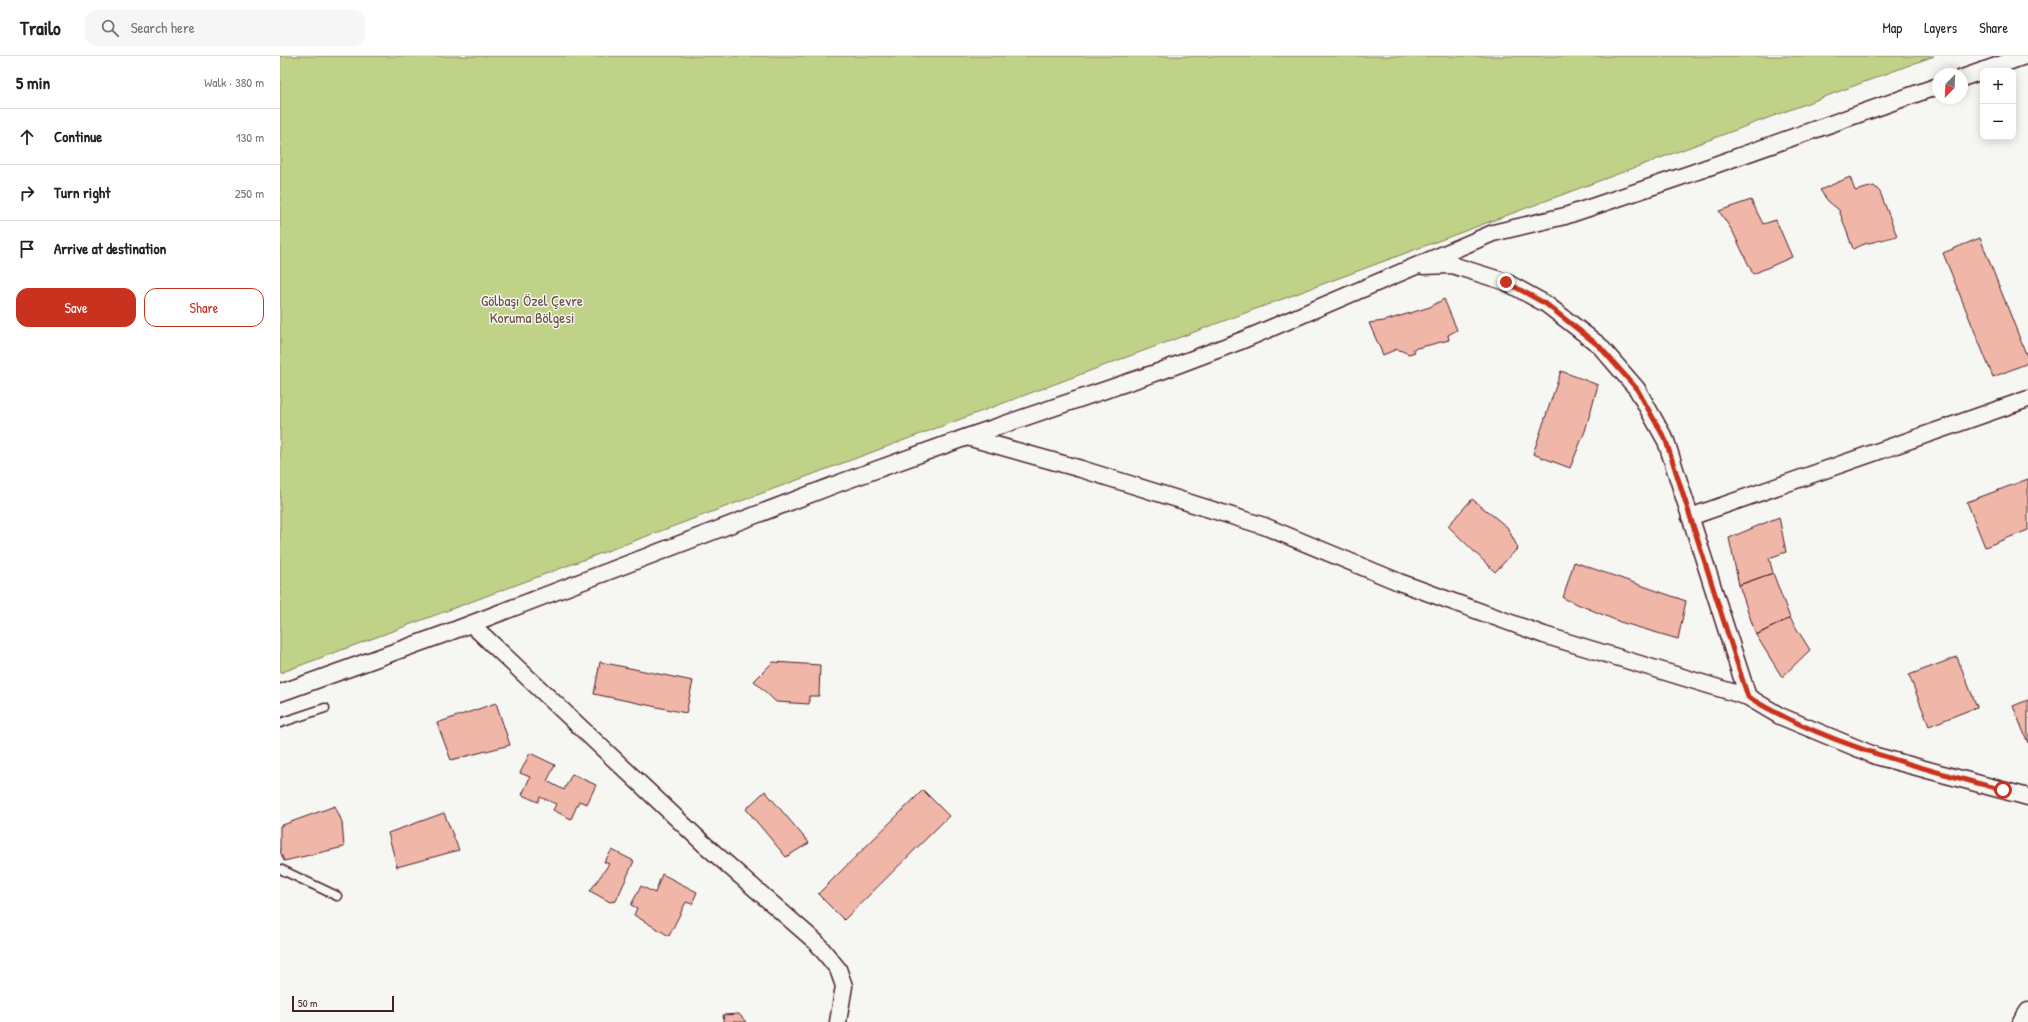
<!DOCTYPE html>
<html lang="en">
<head>
<meta charset="utf-8">
<style>
	body { margin:0; font-family:"Patrick Hand",sans-serif; background:#f6f6f6; color:#222 }
	.controls { position:absolute; right:12px; top:12px; display:grid; overflow:hidden; border-radius:8px; box-shadow:0 2px 10px #0003 }
	.controls button { width:36px; height:36px; display:grid; place-items:center; padding:0; border:0; border-bottom:1px solid #e0e0e0; background:#fff; color:#222; font:20px sans-serif }
	.compass { position:absolute; left:1652px; top:12px; width:36px; height:36px; border-radius:50%; background:#fff; box-shadow:0 2px 10px #0003; rotate:204deg }
	.scale { position:absolute; left:12px; bottom:10px; width:102px; box-sizing:border-box; padding-left:4px; border:2px solid #4a1f2b; border-top:0; font-size:11px; line-height:14px; white-space:nowrap; color:#4a1f2b; -webkit-text-stroke:3px #f6f6f2; paint-order:stroke }
	.stop { position:absolute; width:12px; height:12px; margin:-9px; border:3px solid #c8321e; border-radius:50%; background:#fff }
	.stop.end { background:#c8321e; border-color:#fff; box-shadow:0 1px 4px #0008 }
	.list { margin:0; padding:0; list-style:none }
	h2 { display:flex; justify-content:space-between; align-items:center; height:52px; margin:0; padding:0 16px; font-size:17px }
	h2 small { font-size:13px; font-weight:400; color:#767676 }
	.list li { display:grid; grid-template-columns:26px 1fr auto; gap:12px; align-items:center; box-sizing:border-box; height:56px; padding:0 16px; border-top:1px solid #e0e0e0 }
	.list b { display:block; font-size:15px; white-space:nowrap }
	.list em { font-size:13px; font-style:normal; color:#767676 }
	.actions { display:flex; gap:8px; padding:12px 16px }
	.actions a { flex:1; padding:9px 0; border:1px solid #c8321e; border-radius:12px; text-align:center; font-size:14px; color:#c8321e }
	.actions .main { background:#c8321e; color:#fff }
	.icon { flex:none; width:22px; height:22px; fill:none; stroke:currentColor; stroke-width:2; stroke-linecap:round; stroke-linejoin:round }
	.map { position:relative; flex:none; width:1748px; height:966px; overflow:hidden }
	header { display:flex; align-items:center; gap:24px; box-sizing:border-box; height:56px; padding:0 20px; background:#fff; border-bottom:1px solid #e0e0e0 }
	header strong { font-size:19px }
	nav { display:flex; gap:22px; margin-inline-start:auto; font-size:14px }
	.search { width:280px; height:36px; background:#f6f6f6; display:flex; align-items:center; gap:10px; box-sizing:border-box; padding:0 14px; border-radius:12px; color:#767676; font-size:15px }
	main { display:flex }
	aside { flex:1; background:#fff }
	.map>svg:first-child { display:block }
	.green { fill:#c0d287; stroke:#857859 }
	.building { fill:#f0b7a9; stroke:#4a1f2b }
	.lines { fill:none; stroke-linecap:round; stroke-linejoin:round }
	.lane-casing { stroke:#4a1f2b; stroke-width:11 }
	.street-casing { stroke:#4a1f2b; stroke-width:19 }
	.lane { stroke:#f6f6f2; stroke-width:8 }
	.street { stroke:#f6f6f2; stroke-width:16 }
	.route { stroke:#c8321e; stroke-width:5 }
	.labels { text-anchor:middle; dominant-baseline:central; stroke-width:3; stroke-linejoin:round; paint-order:stroke }
	.park-label { font-size:15px; fill:#684c42; stroke:#f6f6f2 }
</style>
</head>
<body>
<header>
<strong>Trailo</strong>
<div class="search"><svg class="icon" aria-label="search" viewBox="0 0 24 24"><circle cx="10" cy="10" r="6"/><path d="M15 15l6 6"/></svg>Search here</div>
<nav><a>Map</a><a>Layers</a><a>Share</a></nav>
</header>
<main>
<aside>
<h2>5 min<small>Walk · 380 m</small></h2>
<ul class="list">
<li><svg class="icon" aria-label="ahead" viewBox="0 0 24 24"><path d="M12 20V5M6 11l6-6 6 6"/></svg><div><b>Continue</b></div><em>130 m</em></li>
<li><svg class="icon" aria-label="right" viewBox="0 0 24 24"><path d="M7 20v-9h11M14 6l5 5-5 5"/></svg><div><b>Turn right</b></div><em>250 m</em></li>
<li><svg class="icon" aria-label="arrive" viewBox="0 0 24 24"><path d="M6 21V4h12l-3 4 3 4H6"/></svg><div><b>Arrive at destination</b></div></li>
</ul>
<div class="actions"><a class="main">Save</a><a>Share</a></div>
</aside>
<div class="map">
<svg width="1748" height="966" viewBox="0 0 1748 966">
	<rect width="100%" height="100%" fill="#f6f6f2"/>
	<filter id="ink" filterUnits="userSpaceOnUse"><feTurbulence type="fractalNoise" baseFrequency=".025" numOctaves="2"/><feDisplacementMap in="SourceGraphic" scale="8" xChannelSelector="R" yChannelSelector="G"/><feConvolveMatrix kernelMatrix="1 2 1 2 8 2 1 2 1" color-interpolation-filters="sRGB"/></filter>
	<g filter="url(#ink)">
		<path class="green" d="M 0,0 L 1654,0 L 0,617 Z"/>
		<path class="building" d="M 1570,121 L 1575,135 L 1594,130 L 1600,136 L 1617,180 L 1581,189 L 1573,193 L 1559,154 L 1548,145 L 1540,134 Z
			M 1471,144 L 1483,168 L 1496,164 L 1512,201 L 1473,218 L 1453,176 L 1439,155 Z
			M 1700,182 L 1748,303 L 1748,307 L 1713,321 L 1663,197 Z
			M 1164,243 L 1177,274 L 1168,279 L 1169,284 L 1133,293 L 1135,296 L 1129,298 L 1117,293 L 1103,299 L 1089,267 L 1104,265 L 1150,251 Z
			M 1281,315 L 1318,329 L 1305,375 L 1290,412 L 1253,398 Z
			M 1748,423 L 1748,474 L 1705,491 L 1687,446 Z
			M 1192,443 L 1227,471 L 1238,492 L 1215,516 L 1168,470 Z
			M 1499,461 L 1506,496 L 1489,502 L 1493,517 L 1459,529 L 1449,482 Z
			M 1294,506 L 1406,545 L 1398,583 L 1340,566 L 1283,542 Z
			M 1493,517 L 1510,562 L 1476,579 L 1459,529 Z
			M 1510,562 L 1530,594 L 1502,621 L 1476,579 Z
			M 1677,601 L 1697,651 L 1649,670 L 1629,619 Z
			M 320,606 L 413,625 L 406,657 L 314,638 Z
			M 493,606 L 540,609 L 539,640 L 529,640 L 529,648 L 496,646 L 474,625 Z
			M 1748,644 L 1748,687 L 1733,650 Z
			M 216,647 L 230,689 L 171,704 L 157,667 Z
			M 250,697 L 275,709 L 267,725 L 284,734 L 292,718 L 316,729 L 307,748 L 299,745 L 291,763 L 273,754 L 276,748 L 260,741 L 258,746 L 242,739 L 250,721 L 240,717 Z
			M 643,734 L 669,760 L 564,864 L 538,838 Z
			M 485,735 L 529,787 L 506,801 L 466,753 Z
			M 55,750 L 62,766 L 64,791 L 4,805 L 0,795 L 0,770 Z
			M 164,757 L 179,794 L 117,811 L 108,777 Z
			M 332,794 L 354,805 L 336,845 L 330,846 L 310,835 L 329,808 L 324,806 Z
			M 382,818 L 417,836 L 412,848 L 406,846 L 389,880 L 354,859 L 357,852 L 351,849 L 361,830 L 375,837 Z
			M 459,958 L 466,966 L 444,966 L 443,959 Z"/>
		<g class="lines">
			<g class="lane-casing">
				<path id="lane" d="M 0,667 L 45,652
					M 0,813 L 57,840"/>
			</g>
			<g class="street-casing">
				<path id="street" d="M 1682,22 L 1745,0
					M 1143,210 L 1172,209 L 1226,226 L 1266,248 L 1319,289 L 1357,333 L 1386,385 L 1468,641
					M 687,381 L 801,413 L 984,470 L 1119,526 L 1264,579 L 1468,641 L 1500,660 L 1596,700 L 1748,741
					M 1410,461 L 1748,343
					M 191,568 L 424,788 L 536,886 L 558,913 L 564,930 L 558,966
					M 0,637 L 167,577 L 562,426 L 687,381 L 881,315 L 963,284 L 1213,177 L 1285,160 L 1412,117 L 1658,30
					M 1741,966 L 1748,955"/>
			</g>
			<use href="#lane" class="lane"/>
			<use href="#street" class="street"/>
		</g>
	</g>
	<g class="lines" filter="url(#ink)">
		<path class="route" d="M 1226,226 L 1266,248 L 1319,290 L 1357,333 L 1386,385 L 1468,641 C 1547,689 1635,710 1723,734"/>
	</g>
	<g class="labels">
		<g class="park-label">
			<text x="252" y="244">Gölbaşı Özel Çevre<tspan x="252" dy="17">Koruma Bölgesi</tspan></text>
		</g>
	</g>
</svg>
<div class="controls">
<button>+</button>
<button>−</button>
</div>
<svg class="compass" viewBox="-18 -18 36 36"><path d="M0-13l5 13h-10z" fill="#e53935"/><path d="M0 13l5-13h-10z" fill="#767676"/></svg>
<div class="scale">50 m</div>
<div class="stop" style="left:1723px;top:734px"></div>
<div class="stop end" style="left:1226px;top:226px"></div>
</div>
</main>
</body>
</html>
